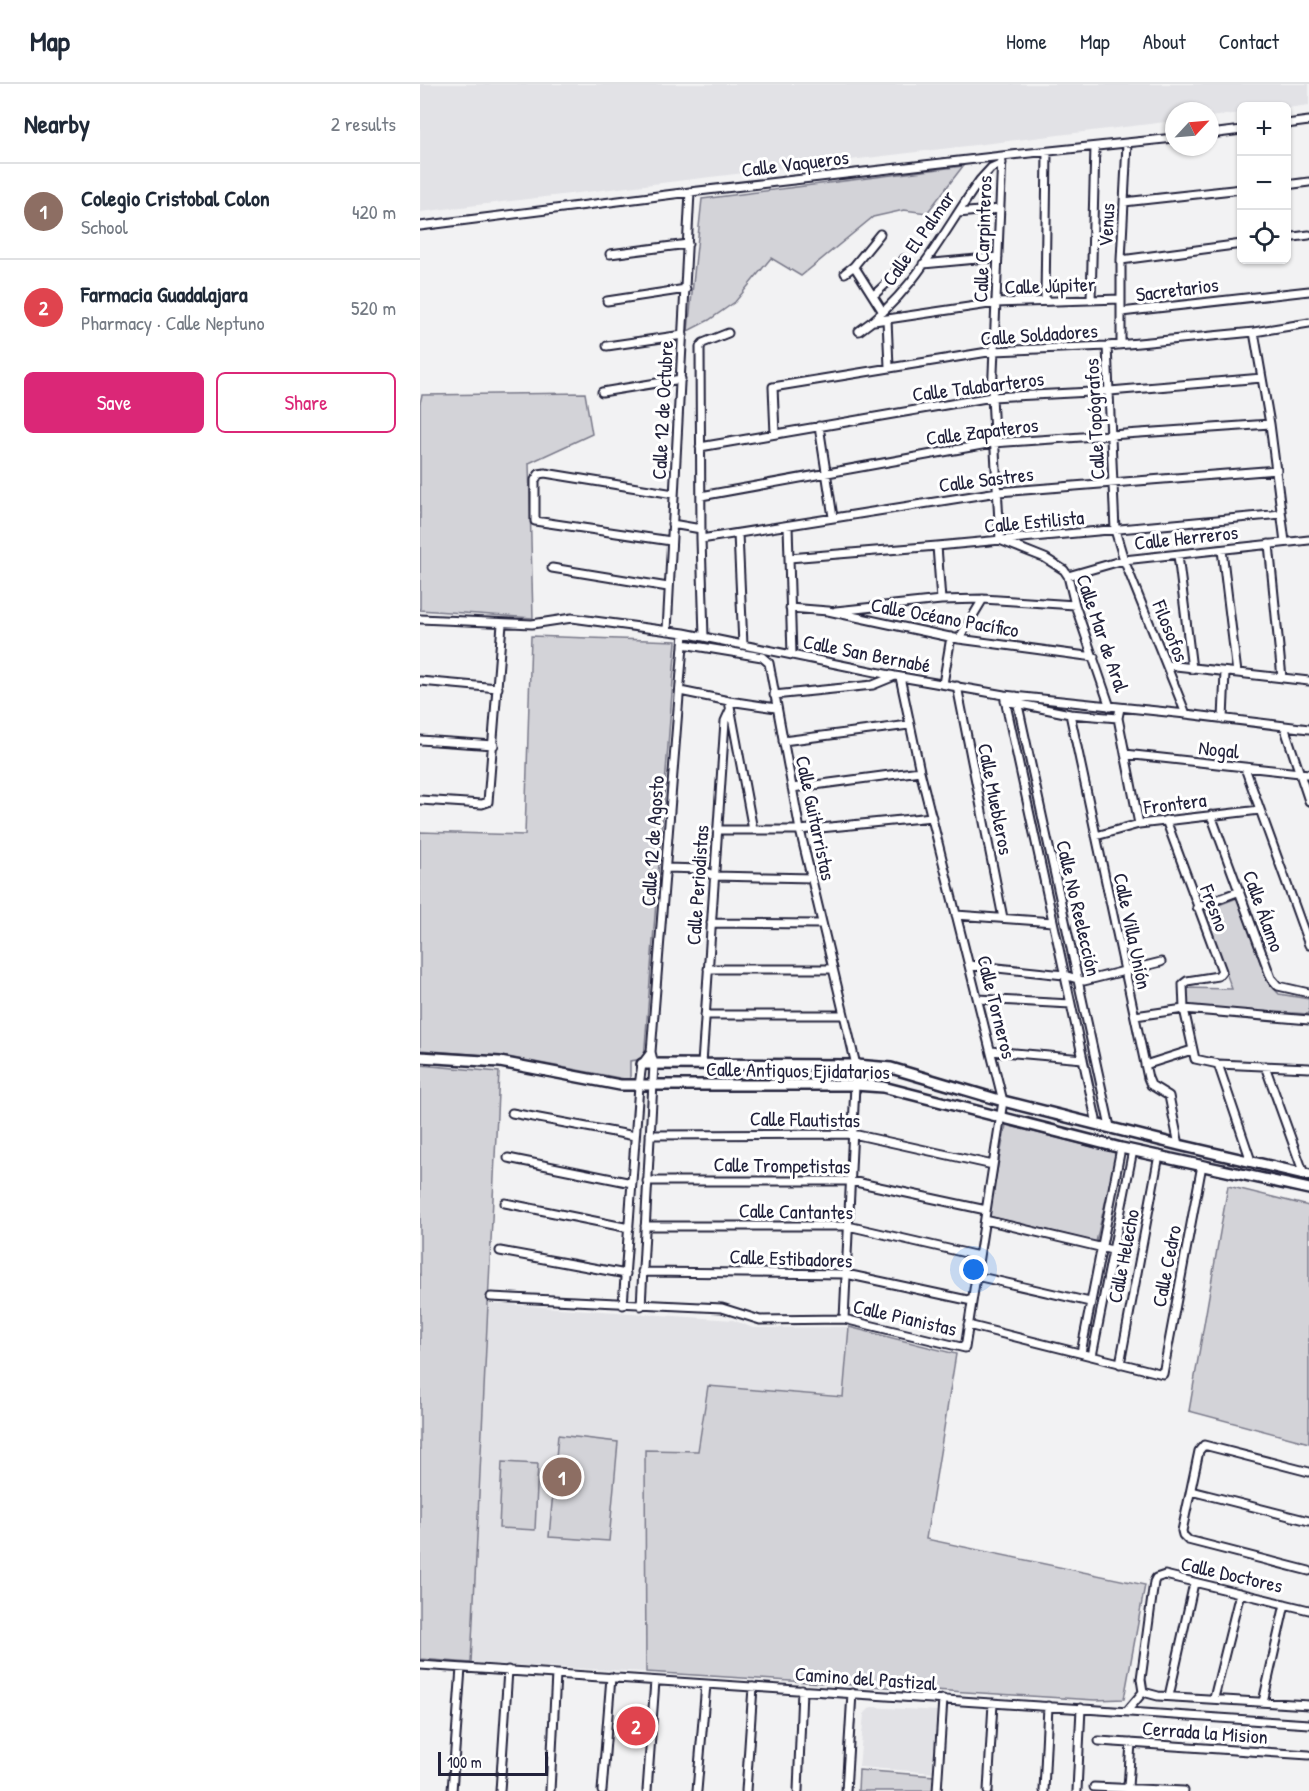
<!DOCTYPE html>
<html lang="en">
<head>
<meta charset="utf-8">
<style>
	body { margin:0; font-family:"Patrick Hand",sans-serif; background:#f6f6f7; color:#1f2937 }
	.controls { position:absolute; right:18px; top:18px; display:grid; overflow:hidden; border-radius:9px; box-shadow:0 2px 4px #0004 }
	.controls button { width:54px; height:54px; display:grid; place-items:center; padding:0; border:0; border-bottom:2px solid #e0e1e3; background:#fff; color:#1f2937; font:30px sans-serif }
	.compass { position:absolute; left:745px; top:18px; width:54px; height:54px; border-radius:50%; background:#fff; box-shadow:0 2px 4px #0004; rotate:64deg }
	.scale { position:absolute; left:18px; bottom:15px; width:110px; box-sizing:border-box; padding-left:6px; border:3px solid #22223b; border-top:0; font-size:16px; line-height:21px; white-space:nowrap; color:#22223b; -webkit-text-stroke:4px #fff; paint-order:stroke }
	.you { position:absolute; left:554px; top:1186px; width:21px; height:21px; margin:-15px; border:4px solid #fff; border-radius:50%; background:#1a73e8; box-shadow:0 0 0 9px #1a73e833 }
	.badge { display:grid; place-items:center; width:39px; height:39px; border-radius:50%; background:#db2777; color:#fff; font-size:20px; font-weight:700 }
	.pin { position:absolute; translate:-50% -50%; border:3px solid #fff; box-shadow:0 2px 6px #0006 }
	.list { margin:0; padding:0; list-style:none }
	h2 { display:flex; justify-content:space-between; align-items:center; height:78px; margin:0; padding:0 24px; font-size:26px }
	h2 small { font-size:20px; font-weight:400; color:#747a83 }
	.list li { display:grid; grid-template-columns:39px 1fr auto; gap:18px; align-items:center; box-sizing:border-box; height:96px; padding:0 24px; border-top:2px solid #e0e1e3 }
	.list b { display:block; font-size:22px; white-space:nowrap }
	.list p { margin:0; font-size:20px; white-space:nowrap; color:#747a83 }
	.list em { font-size:20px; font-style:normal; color:#747a83 }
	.actions { display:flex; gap:12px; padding:18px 24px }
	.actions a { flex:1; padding:14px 0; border:2px solid #db2777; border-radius:9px; text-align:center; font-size:21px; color:#db2777 }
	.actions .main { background:#db2777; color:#fff }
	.icon { flex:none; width:33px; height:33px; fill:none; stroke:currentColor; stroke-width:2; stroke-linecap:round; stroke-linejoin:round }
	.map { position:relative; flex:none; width:889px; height:1707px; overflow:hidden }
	header { display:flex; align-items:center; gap:36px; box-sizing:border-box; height:84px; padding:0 30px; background:#fff; border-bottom:2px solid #e0e1e3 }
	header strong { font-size:28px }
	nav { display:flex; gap:33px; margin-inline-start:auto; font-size:21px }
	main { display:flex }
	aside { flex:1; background:#fff }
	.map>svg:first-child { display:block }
	.built { fill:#e2e2e6 }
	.green { fill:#d3d3d8; stroke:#7a7a8a; stroke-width:1.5 }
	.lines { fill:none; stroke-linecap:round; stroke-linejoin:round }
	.street-casing { stroke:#22223b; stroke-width:11 }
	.secondary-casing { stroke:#22223b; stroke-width:14 }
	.street { stroke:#fff; stroke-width:7 }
	.secondary { stroke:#fff; stroke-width:9 }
	.labels { text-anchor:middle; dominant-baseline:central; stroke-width:6; stroke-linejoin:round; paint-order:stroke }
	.street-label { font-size:20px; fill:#22223b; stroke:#fff }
</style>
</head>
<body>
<header>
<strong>Map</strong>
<nav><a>Home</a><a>Map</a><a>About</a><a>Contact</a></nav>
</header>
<main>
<aside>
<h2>Nearby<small>2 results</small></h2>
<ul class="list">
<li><span class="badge" style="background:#8d6e63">1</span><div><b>Colegio Cristobal Colon</b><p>School</p></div><em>420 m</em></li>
<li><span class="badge" style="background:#e0444e">2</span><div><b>Farmacia Guadalajara</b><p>Pharmacy · Calle Neptuno</p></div><em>520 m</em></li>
</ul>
<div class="actions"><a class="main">Save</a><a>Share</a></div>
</aside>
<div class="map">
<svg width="889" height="1707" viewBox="0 0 889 1707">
	<rect width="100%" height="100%" fill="#f2f2f3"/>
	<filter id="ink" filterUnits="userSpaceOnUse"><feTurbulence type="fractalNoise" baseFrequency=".0167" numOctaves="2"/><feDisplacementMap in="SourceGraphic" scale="12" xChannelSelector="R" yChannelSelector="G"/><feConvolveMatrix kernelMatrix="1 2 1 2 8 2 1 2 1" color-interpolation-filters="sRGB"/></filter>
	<g filter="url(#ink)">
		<path class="built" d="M 0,0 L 889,0 L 889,21 L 867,24 L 822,22 L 821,29 L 790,33 L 790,27 L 754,27 L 754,37 L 0,128 Z
			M 68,1219 L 313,1236 L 333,1244 L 429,1243 L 424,1313 L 288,1302 L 278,1367 L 225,1366 L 226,1588 L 51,1579 Z
			M 451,1623 L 518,1627 L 515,1689 L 439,1683 L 444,1630 Z"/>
		<path class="green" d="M 543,82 L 507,129 L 484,126 L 453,133 L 381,192 L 351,174 L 315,218 L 289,236 L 268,247 L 282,115 Z
			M 165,309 L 172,350 L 109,379 L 113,534 L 0,526 L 0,319 L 2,311 Z
			M 111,552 L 256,557 L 224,975 L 210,977 L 210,996 L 88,973 L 0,966 L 0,748 L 105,751 Z
			M 817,814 L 847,897 L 859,910 L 889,915 L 889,930 L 769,923 L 764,904 L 812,905 L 783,827 Z
			M 0,981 L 79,988 L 51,1579 L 0,1575 Z
			M 586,1041 L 697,1069 L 676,1158 L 568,1132 Z
			M 808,1102 L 889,1122 L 889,1359 L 769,1327 Z
			M 429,1243 L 536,1270 L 506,1455 L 725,1501 L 704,1615 L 675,1616 L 226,1588 L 225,1366 L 278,1367 L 288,1302 L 423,1313 Z
			M 138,1351 L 198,1358 L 189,1457 L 129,1453 Z
			M 82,1378 L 118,1380 L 115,1446 L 79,1444 Z
			M 439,1686 L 514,1692 L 513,1707 L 438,1707 Z"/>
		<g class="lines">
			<g class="street-casing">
				<path id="street" d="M 866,40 L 889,37
					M 790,50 L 822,46
					M 866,101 L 889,98
					M 704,118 L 822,105
					M 538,129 L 580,125
					M 0,142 L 270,108 L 582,72 L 754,54
					M 866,154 L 889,151
					M 190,170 L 268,160
					M 701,176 L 822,160
					M 503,180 L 578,173
					M 434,182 L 463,228
					M 425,189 L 434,182 L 460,150
					M 454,211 L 471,195 L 484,175
					M 671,216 L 675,63
					M 187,217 L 266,205
					M 625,217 L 627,68
					M 701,228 L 889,207
					M 467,235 L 469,283
					M 454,237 L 576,219 L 701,215
					M 439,247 C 493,211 523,148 560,96 L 571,84 L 582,79
					M 834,248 L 850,340 L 865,458
					M 701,260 L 701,176 L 707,60
					M 187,262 L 263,251
					M 687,262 L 695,446 L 704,476 L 766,630
					M 182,308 L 261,295
					M 399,342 L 413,433
					M 355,350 L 353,303 L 574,267 L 687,262 L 834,248 L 889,239
					M 280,363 L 572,313 L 690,307 L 842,294
					M 281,412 L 573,359 L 850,340
					M 252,440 L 281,445
					M 368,442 L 372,571
					M 318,450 L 323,561
					M 281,455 L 578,408 L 857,386
					M 580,456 L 572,313 L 582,72
					M 251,457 L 115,437 L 115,396 L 119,390 L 125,389 L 254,410
					M 582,457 L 625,474 L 644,486 L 648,492 L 655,521 L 690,623
					M 849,460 L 862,594
					M 517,462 L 521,516
					M 802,466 L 817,589
					M 758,471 L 772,585
					M 369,474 L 517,462 L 861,430
					M 132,484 L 248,503
					M 648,492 L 704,476 L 889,456
					M 370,524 L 408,527 L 539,555 L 674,573
					M 416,527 L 521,516 L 563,515 L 655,521
					M 0,535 L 112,540 L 152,534 L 264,549 L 475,592 L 584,611 L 766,630 L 889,645
					M 247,547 L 270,108
					M 284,553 L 281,455 L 280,263 L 283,259 L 308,249
					M 539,555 L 563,515
					M 263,560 L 342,573 L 349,579 L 380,746 L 436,981
					M 747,581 L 889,597
					M 0,597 L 78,604
					M 523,600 L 531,553
					M 537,602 L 583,834
					M 260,607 L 309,617 L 356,624
					M 354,611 L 453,601 L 475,592
					M 584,611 L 677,1040
					M 596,612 L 690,1043
					M 309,617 L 333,746
					M 585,617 L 650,630 L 698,634
					M 700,624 L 698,634 L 719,740
					M 650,630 L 728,994 L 731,1001 L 749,1012 L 759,1061
					M 803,635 L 805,588
					M 864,642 L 889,717
					M 0,656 L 74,661
					M 363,657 L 489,641
					M 705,670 L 889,690
					M 825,684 L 889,861
					M 372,704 L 500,687
					M 0,716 L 62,720 L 68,718 L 82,540
					M 791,731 L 851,894 L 858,902 L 889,909
					M 746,736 L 802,887 L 798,892 L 767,897 L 763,900 L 764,925 L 775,975 L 798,980 L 889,984
					M 297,746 L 380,746 L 512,733
					M 676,752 L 719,740 L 840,726
					M 247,784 L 280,785 L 294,792 L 392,794
					M 777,823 L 820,807
					M 536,831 L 633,838
					M 291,839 L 402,840
					M 549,881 L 644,891 L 664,897 L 741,878
					M 288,885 L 413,885
					M 558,915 L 651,920
					M 285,931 L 424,931
					M 715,932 L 764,925 L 889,936
					M 571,967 L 663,975
					M 282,980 L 305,637 L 310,626
					M 798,980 L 831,1077
					M 725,981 L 772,966
					M 845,982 L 884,1090
					M 92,1029 L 215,1052
					M 230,1051 L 433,1050 L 573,1081
					M 88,1074 L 212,1099
					M 227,1097 L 431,1097 L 566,1126
					M 85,1119 L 209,1144
					M 565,1136 L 692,1166
					M 225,1142 L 428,1142 L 559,1172
					M 80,1167 L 206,1190
					M 222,1188 L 426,1190 L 552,1217
					M 556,1192 L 670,1218
					M 71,1213 L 302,1224 L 340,1236 L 424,1235 L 545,1264 L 583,1017 L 500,687 L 480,593
					M 203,1221 L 219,1002 L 222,980 L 231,968
					M 221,1222 L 234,980 L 231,968 L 264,549
					M 424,1235 L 435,1001
					M 548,1241 L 743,1290 L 782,1081
					M 661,1269 L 701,1064
					M 672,1272 L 713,1066
					M 700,1280 L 739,1071
					M 889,1388 L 784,1361 L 779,1367 L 762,1447 L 763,1451 L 768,1456 L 889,1487
					M 771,1407 L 889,1437
					M 0,1581 L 889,1640
					M 723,1608 L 721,1595 L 734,1498 L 736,1494 L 745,1491 L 889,1526
					M 723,1608 L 738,1612 L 889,1621
					M 749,1612 L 774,1499
					M 794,1614 L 820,1509
					M 843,1618 L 865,1520
					M 707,1627 L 723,1608
					M 679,1657 L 889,1671
					M 674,1703 L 764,1707
					M 708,1703 L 711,1659
					M 32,1707 L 41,1584
					M 80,1707 L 88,1586
					M 130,1707 L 136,1590
					M 182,1707 L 191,1593
					M 227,1707 L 235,1597
					M 277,1707 L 286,1600
					M 326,1707 L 333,1603
					M 378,1707 L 382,1606
					M 426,1707 L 432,1609
					M 517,1707 L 523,1615
					M 568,1707 L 573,1619
					M 624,1707 L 628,1622
					M 657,1707 L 661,1624"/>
			</g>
			<g class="secondary-casing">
				<path id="secondary" d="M 0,973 L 80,978 L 200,1001 L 435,1001 L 463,1003 L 701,1064 L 889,1105
					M 222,980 L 436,981 L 471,984 L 583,1017 L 759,1061 L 889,1091"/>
			</g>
			<use href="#street" class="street"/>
			<use href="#secondary" class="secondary"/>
		</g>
	</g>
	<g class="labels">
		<g class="street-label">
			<text transform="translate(375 79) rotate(-7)">Calle Vaqueros</text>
			<text transform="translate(686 141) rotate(-87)">Venus</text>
			<text transform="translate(498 154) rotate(-55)">Calle El Palmar</text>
			<text transform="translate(562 155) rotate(-88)">Calle Carpinteros</text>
			<text transform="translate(630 201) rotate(-2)">Calle Júpiter</text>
			<text transform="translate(757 205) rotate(-7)">Sacretarios</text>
			<text transform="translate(619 250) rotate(-4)">Calle Soldadores</text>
			<text transform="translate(558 302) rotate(-7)">Calle Talabarteros</text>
			<text transform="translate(242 326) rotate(-87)">Calle 12 de Octubre</text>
			<text transform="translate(674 335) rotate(-93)">Calle Topógrafos</text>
			<text transform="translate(562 347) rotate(-7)">Calle Zapateros</text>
			<text transform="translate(566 395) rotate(-7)">Calle Sastres</text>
			<text transform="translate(614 437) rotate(-5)">Calle Estilista</text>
			<text transform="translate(766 453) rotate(-6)">Calle Herreros</text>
			<text transform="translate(525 533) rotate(10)">Calle Océano Pacífico</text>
			<text transform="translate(751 547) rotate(68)">Filosofos</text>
			<text transform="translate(683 549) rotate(71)">Calle Mar de Aral</text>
			<text transform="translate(447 569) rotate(11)">Calle San Bernabé</text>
			<text transform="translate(799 665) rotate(6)">Nogal</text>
			<text transform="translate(576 715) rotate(79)">Calle Muebleros</text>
			<text transform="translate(755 719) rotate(-7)">Frontera</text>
			<text transform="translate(396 734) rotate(78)">Calle Guitarristas</text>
			<text transform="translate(232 757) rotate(-86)">Calle 12 de Agosto</text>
			<text transform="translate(277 801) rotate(-86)">Calle Periodistas</text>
			<text transform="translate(659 824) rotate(77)">Calle No Reelección</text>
			<text transform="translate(795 824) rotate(69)">Fresno</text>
			<text transform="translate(844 827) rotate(70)">Calle Álamo</text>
			<text transform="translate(713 847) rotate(78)">Calle Villa Unión</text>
			<text transform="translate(577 923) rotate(76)">Calle Torneros</text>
			<text transform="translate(378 986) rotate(1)">Calle Antiguos Ejidatarios</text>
			<text transform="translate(385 1035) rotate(1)">Calle Flautistas</text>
			<text transform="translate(362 1081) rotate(1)">Calle Trompetistas</text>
			<text transform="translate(376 1127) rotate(1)">Calle Cantantes</text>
			<text transform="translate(703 1172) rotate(-79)">Calle Helecho</text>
			<text transform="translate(371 1174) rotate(2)">Calle Estibadores</text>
			<text transform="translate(746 1182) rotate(-79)">Calle Cedro</text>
			<text transform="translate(485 1233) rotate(13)">Calle Pianistas</text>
			<text transform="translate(812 1490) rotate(13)">Calle Doctores</text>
			<text transform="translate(446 1594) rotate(4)">Camino del Pastizal</text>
			<text transform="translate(785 1648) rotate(4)">Cerrada la Mision</text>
		</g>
	</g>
</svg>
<div class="controls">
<button>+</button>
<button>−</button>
<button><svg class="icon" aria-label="locate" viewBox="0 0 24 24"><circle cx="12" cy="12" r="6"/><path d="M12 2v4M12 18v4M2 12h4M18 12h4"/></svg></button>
</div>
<svg class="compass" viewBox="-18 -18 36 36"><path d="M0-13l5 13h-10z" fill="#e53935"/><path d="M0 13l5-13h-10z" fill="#747a83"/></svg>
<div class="scale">100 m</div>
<div class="you"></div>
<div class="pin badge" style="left:142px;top:1393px;background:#8d6e63">1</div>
<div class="pin badge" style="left:216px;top:1642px;background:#e0444e">2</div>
</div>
</main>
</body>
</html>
